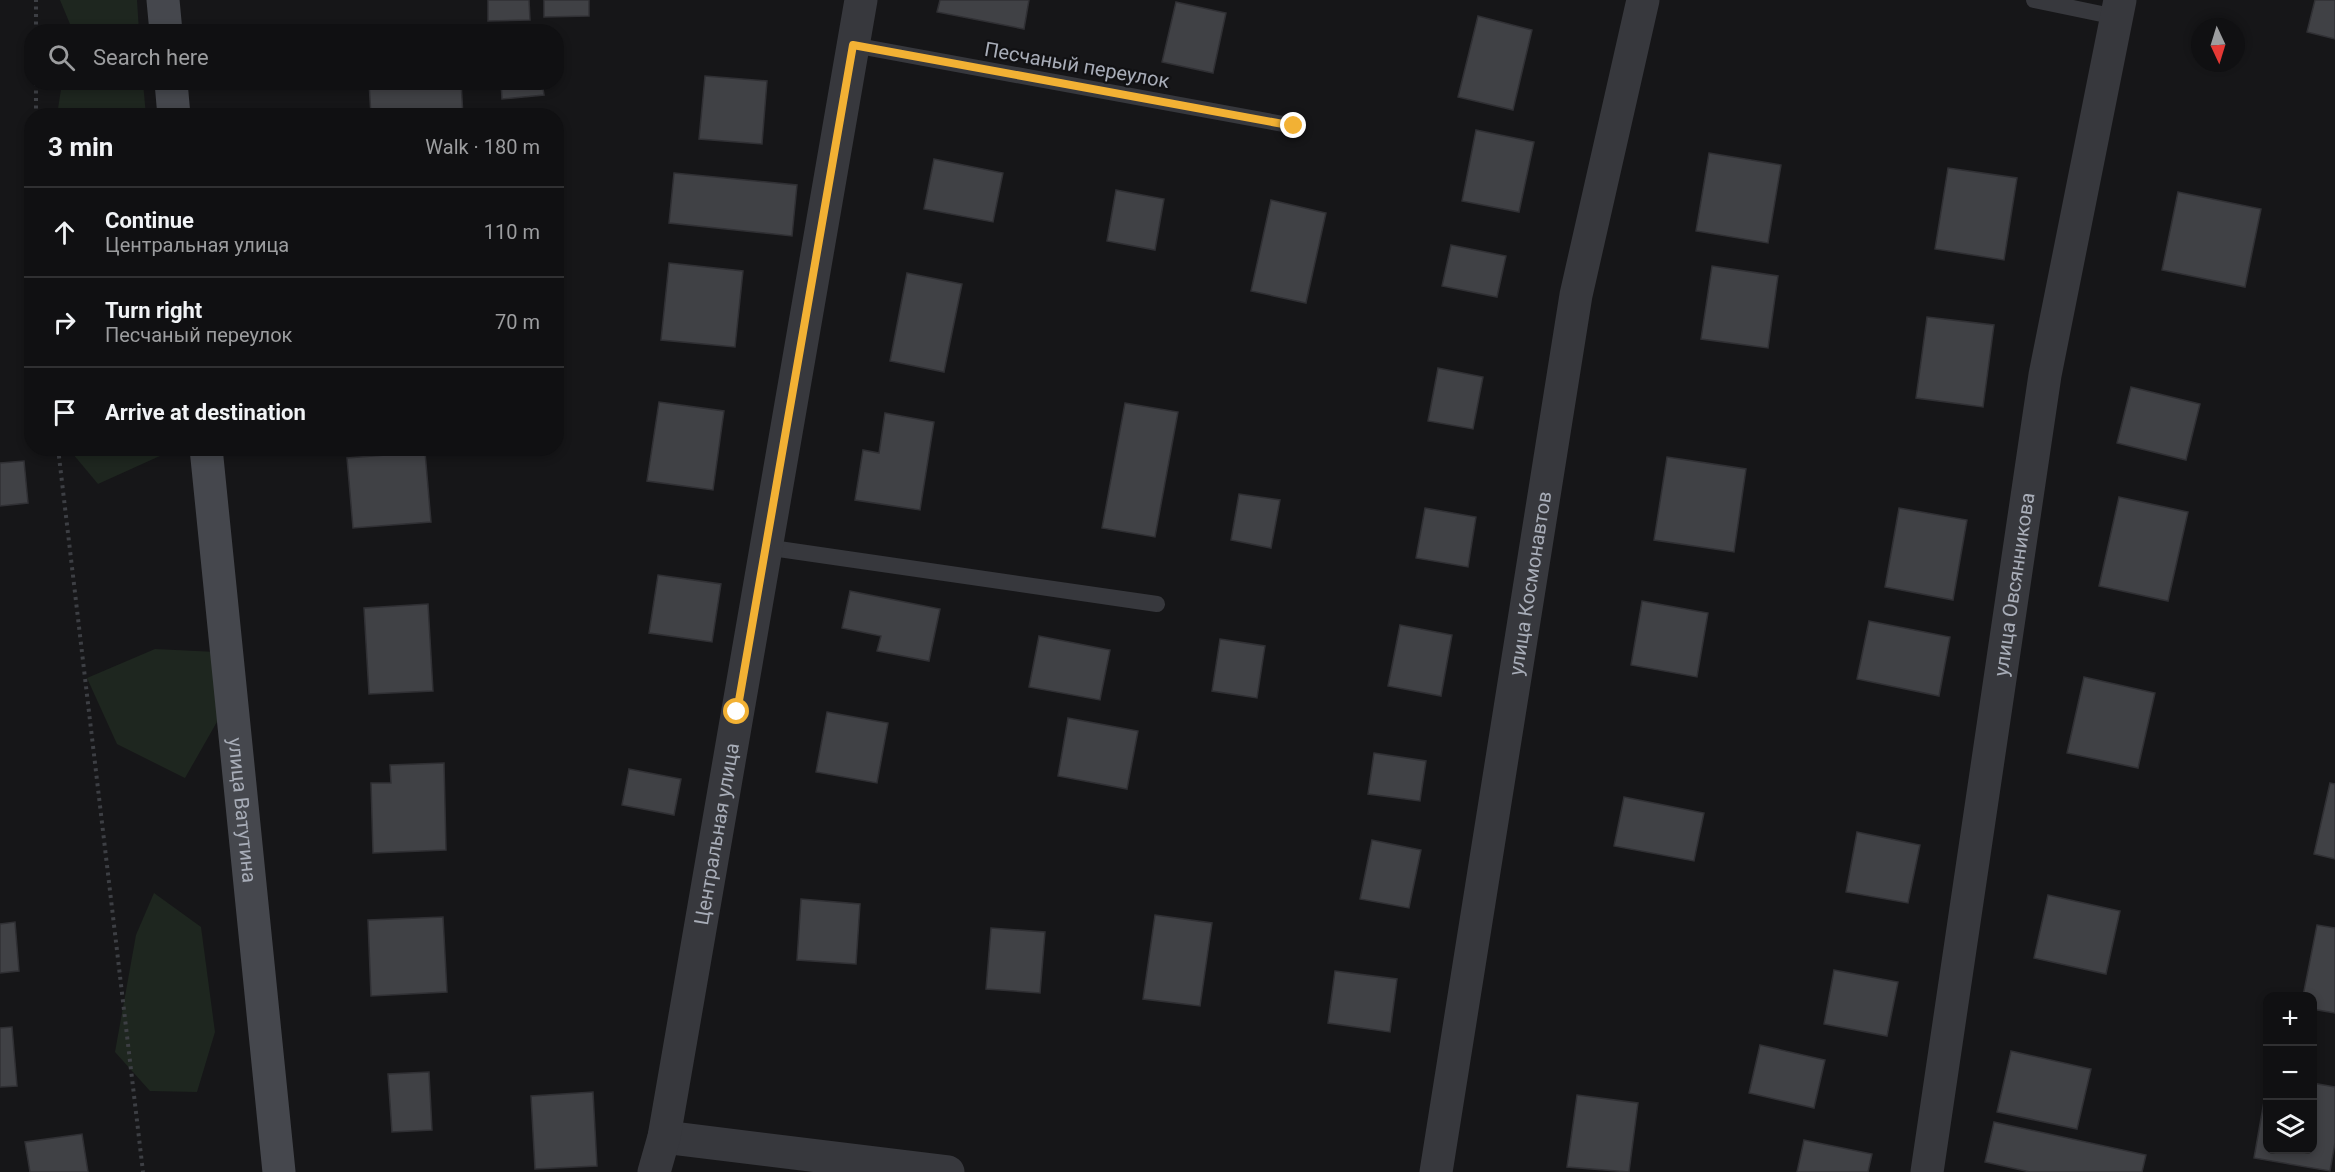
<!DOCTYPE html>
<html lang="en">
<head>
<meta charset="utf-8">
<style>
	body { margin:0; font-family:Roboto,sans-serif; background:#19191b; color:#f1f3f6 }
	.controls { position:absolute; right:18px; bottom:18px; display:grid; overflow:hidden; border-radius:12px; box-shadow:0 3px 9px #0003 }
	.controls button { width:54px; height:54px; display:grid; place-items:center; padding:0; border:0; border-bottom:2px solid #303032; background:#101012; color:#f1f3f6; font:30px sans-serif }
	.compass { position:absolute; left:2191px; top:18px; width:54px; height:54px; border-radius:50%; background:#101012; box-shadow:0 3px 9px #0003; rotate:176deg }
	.stop { position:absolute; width:18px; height:18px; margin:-14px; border:4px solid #f2b134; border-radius:50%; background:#fff }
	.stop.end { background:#f2b134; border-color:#fff; box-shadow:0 2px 6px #0008 }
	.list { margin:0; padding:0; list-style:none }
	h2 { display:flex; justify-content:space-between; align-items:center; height:78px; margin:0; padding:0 24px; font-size:26px }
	h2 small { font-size:20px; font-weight:400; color:#9c9d9f }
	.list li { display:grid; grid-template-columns:39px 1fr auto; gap:18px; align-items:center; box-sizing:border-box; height:90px; padding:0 24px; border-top:2px solid #303032 }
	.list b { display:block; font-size:22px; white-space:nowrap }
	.list p { margin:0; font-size:20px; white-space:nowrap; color:#9c9d9f }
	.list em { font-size:20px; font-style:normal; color:#9c9d9f }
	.icon { flex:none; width:33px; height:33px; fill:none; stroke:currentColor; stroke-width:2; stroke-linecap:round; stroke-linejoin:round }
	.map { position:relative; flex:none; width:2335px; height:1172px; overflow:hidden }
	.search { position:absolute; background:#101012; box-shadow:0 3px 9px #0003; left:24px; top:24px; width:540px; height:66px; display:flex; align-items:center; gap:15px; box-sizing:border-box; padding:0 21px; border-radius:24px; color:#9c9d9f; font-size:22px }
	.panel { position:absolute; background:#101012; box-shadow:0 3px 9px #0003; left:24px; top:108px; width:540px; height:348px; border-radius:24px }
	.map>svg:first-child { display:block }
	.green { fill:#1e261f }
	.building { fill:#404145; stroke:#303034; stroke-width:1.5 }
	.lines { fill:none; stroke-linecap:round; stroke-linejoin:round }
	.path { stroke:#3d3f44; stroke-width:4; stroke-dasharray:3 4.5; stroke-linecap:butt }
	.lane { stroke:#37383d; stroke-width:16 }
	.street { stroke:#37383d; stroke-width:33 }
	.secondary { stroke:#45474d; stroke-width:33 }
	.route { stroke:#f2b134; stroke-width:8 }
	.labels { text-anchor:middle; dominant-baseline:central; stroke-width:4.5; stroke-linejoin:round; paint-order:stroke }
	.street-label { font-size:20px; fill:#a8adb8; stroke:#111113 }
</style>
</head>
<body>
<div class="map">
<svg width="2335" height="1172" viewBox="0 0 2335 1172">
	<rect width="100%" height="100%" fill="#161618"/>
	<path class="green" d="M 60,0 L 137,0 L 139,31 L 69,31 L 70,24 Z
		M 62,83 L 143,83 L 146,115 L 57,115 Z
		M 75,449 L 162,449 L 162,455 L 98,484 L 73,454 Z
		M 155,649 L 217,652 L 226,706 L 185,778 L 117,744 L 87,678 Z
		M 154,893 L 201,927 L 215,1032 L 197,1092 L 150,1091 L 115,1052 L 136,935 Z"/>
	<path class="building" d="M 488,0 L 529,0 L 530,20 L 488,21 Z
		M 544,0 L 589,0 L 589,16 L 544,17 Z
		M 940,0 L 1029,0 L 1024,29 L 937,12 Z
		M 2315,0 L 2335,0 L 2335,39 L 2307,32 Z
		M 1176,2 L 1226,13 L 1213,73 L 1162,62 Z
		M 1478,16 L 1532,30 L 1513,110 L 1458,97 Z
		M 705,76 L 767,81 L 762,144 L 699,139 Z
		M 369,82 L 461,82 L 463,116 L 371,116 Z
		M 501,82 L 542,82 L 544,95 L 502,99 Z
		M 1476,130 L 1534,142 L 1519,212 L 1462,201 Z
		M 1709,153 L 1781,165 L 1768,243 L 1696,231 Z
		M 934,159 L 1003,173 L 993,222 L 924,209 Z
		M 1948,168 L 2017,178 L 2004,260 L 1935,249 Z
		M 674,173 L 797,185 L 792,236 L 669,223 Z
		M 1116,190 L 1164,199 L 1155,250 L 1107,241 Z
		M 2178,192 L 2261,209 L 2245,287 L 2162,270 Z
		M 1271,200 L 1326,213 L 1306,303 L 1251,291 Z
		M 1451,245 L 1506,256 L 1497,297 L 1442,286 Z
		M 669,263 L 743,271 L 735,347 L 661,340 Z
		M 1712,266 L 1778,276 L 1768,348 L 1701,339 Z
		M 907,273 L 962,284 L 944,372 L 890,361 Z
		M 1927,317 L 1994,325 L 1983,407 L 1916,398 Z
		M 1438,368 L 1483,377 L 1473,429 L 1428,421 Z
		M 2131,387 L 2200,404 L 2186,460 L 2117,443 Z
		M 659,402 L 724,411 L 713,490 L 647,481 Z
		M 1125,403 L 1178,412 L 1155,537 L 1102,528 Z
		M 885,413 L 934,422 L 920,510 L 855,500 L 863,450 L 879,453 Z
		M 425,452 L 431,522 L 353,528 L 347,458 Z
		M 1667,457 L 1746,469 L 1734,552 L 1654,540 Z
		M 24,461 L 28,503 L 0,506 L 0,463 Z
		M 1239,494 L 1280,500 L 1271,548 L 1231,540 Z
		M 2119,497 L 2188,512 L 2168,601 L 2099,586 Z
		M 1425,508 L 1476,517 L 1468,567 L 1416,558 Z
		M 1899,508 L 1967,520 L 1953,600 L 1885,587 Z
		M 658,575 L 721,584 L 712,642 L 649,633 Z
		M 850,591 L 940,609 L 929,661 L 877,651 L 881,636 L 842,628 Z
		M 1642,601 L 1708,613 L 1697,677 L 1631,665 Z
		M 428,604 L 433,691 L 369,694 L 364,608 Z
		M 1869,621 L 1950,637 L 1939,696 L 1857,679 Z
		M 1400,625 L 1452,635 L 1441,696 L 1388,686 Z
		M 1039,636 L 1110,650 L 1100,700 L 1029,687 Z
		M 1220,639 L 1265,646 L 1257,698 L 1212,691 Z
		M 2084,677 L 2155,693 L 2138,768 L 2067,753 Z
		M 827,712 L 888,723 L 877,783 L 816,772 Z
		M 1068,718 L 1138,731 L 1127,789 L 1058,776 Z
		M 1374,753 L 1426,761 L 1420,801 L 1368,794 Z
		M 444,763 L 446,850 L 373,853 L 371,783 L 391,783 L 390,765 Z
		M 629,769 L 681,779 L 674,815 L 622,805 Z
		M 2330,783 L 2335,784 L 2335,859 L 2314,854 Z
		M 1624,797 L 1704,813 L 1694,861 L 1614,846 Z
		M 1857,832 L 1920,845 L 1908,903 L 1846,892 Z
		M 1372,840 L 1421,850 L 1409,908 L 1360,899 Z
		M 2048,895 L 2120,911 L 2106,974 L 2034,958 Z
		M 801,899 L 860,904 L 856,964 L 797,960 Z
		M 1155,915 L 1212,923 L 1200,1006 L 1143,999 Z
		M 443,917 L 447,992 L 371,996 L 368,920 Z
		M 15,922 L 19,971 L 0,973 L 0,924 Z
		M 2317,925 L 2335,928 L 2335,1013 L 2312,1009 L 2312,996 L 2303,996 Z
		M 991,928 L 1045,932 L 1040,993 L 986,989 Z
		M 1834,970 L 1898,982 L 1887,1036 L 1824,1024 Z
		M 1335,971 L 1397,979 L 1390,1032 L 1328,1023 Z
		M 12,1027 L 17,1086 L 0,1087 L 0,1028 Z
		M 1760,1045 L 1825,1060 L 1814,1108 L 1749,1093 Z
		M 2011,1051 L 2091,1069 L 2077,1129 L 1997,1112 Z
		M 429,1072 L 432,1130 L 392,1132 L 388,1074 Z
		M 2268,1079 L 2268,1150 L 2312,1150 L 2312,1083 L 2335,1087 L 2335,1143 L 2330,1171 L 2254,1158 Z
		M 593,1092 L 597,1166 L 535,1169 L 531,1096 Z
		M 1577,1095 L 1638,1103 L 1629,1172 L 1567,1167 Z
		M 1994,1122 L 2146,1155 L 2142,1172 L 2030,1172 L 1985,1162 Z
		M 82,1134 L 88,1172 L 30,1172 L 25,1142 Z
		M 1804,1140 L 1872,1154 L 1868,1172 L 1797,1172 Z"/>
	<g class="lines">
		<path class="path" d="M 36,32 L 36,0
			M 36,116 L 36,82
			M 58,448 L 143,1172"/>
		<path class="lane" d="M 2034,0 L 2116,17
			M 853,45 L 1294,126
			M 765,547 L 1157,604"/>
		<g class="street">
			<path d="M 664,1137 L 948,1172"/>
			<path id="s1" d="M 654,1172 L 664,1137 L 861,0"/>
			<path id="s2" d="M 1436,1172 L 1576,295 L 1643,0"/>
			<path id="s3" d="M 1927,1172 L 2045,375 L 2120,0"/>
		</g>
		<g class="secondary">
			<path d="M 163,0 L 166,32"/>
			<path d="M 171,82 L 174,116"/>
			<path id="s4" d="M 206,448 L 279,1172"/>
		</g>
	</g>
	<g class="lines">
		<path class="route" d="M 737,712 L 853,45 L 1294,126"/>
	</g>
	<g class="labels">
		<g class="street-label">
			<text transform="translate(1077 65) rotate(10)">Песчаный переулок</text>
			<text stroke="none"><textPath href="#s2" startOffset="596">улица Космонавтов</textPath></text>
			<text stroke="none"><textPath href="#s3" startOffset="594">улица Овсянникова</textPath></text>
			<text stroke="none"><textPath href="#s4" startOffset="364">улица Ватутина</textPath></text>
			<text stroke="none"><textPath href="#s1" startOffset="344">Центральная улица</textPath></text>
		</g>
	</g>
</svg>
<div class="controls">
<button>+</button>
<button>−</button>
<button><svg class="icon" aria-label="layers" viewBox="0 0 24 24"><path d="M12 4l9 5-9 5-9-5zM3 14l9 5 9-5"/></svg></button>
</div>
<svg class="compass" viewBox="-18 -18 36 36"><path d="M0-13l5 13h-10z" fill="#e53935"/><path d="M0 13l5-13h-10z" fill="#9c9d9f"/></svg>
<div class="stop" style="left:737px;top:712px"></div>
<div class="stop end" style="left:1294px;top:126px"></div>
<div class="search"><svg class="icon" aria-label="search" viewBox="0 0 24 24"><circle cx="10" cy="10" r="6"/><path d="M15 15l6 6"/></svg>Search here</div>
<section class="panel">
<h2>3 min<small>Walk · 180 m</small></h2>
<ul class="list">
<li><svg class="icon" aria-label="ahead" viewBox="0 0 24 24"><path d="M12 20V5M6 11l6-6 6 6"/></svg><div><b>Continue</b><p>Центральная улица</p></div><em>110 m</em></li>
<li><svg class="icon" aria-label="right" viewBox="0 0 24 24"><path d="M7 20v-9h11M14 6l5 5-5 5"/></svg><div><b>Turn right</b><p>Песчаный переулок</p></div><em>70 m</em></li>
<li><svg class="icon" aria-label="arrive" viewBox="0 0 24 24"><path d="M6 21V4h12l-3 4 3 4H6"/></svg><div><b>Arrive at destination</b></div></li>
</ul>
</section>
</div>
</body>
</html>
